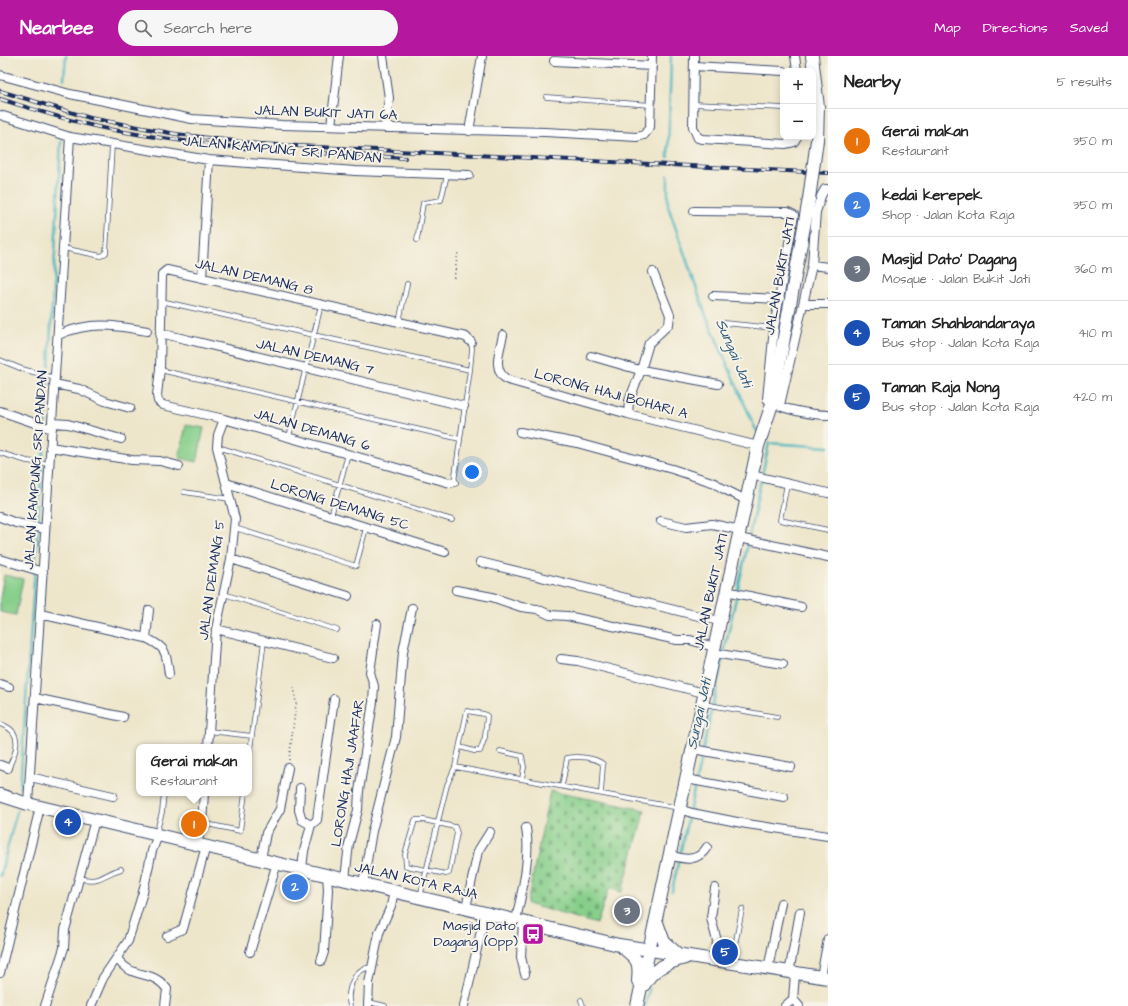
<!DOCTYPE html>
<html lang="en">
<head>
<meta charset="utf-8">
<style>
	body { margin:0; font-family:"Architects Daughter",sans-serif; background:#f6f6f6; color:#222 }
	.controls { position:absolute; right:12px; top:12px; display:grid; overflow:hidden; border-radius:8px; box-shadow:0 2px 10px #0003 }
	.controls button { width:36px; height:36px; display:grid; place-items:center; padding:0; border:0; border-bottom:1px solid #e0e0e0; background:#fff; color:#222; font:20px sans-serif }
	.you { position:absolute; left:472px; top:416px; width:14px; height:14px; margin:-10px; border:3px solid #fff; border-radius:50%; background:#1a73e8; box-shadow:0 0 0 6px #1a73e833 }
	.badge { display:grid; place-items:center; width:26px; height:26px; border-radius:50%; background:#b5179e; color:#fff; font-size:13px; font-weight:700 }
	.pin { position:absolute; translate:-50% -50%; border:2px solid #fff; box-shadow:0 1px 4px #0006 }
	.popup { position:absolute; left:136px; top:688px; width:116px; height:52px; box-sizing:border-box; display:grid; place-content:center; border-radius:8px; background:#fff; filter:drop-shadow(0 1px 3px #0005); font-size:13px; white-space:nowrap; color:#767676 }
	.popup b { font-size:15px; color:#222 }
	.popup::after { content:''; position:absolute; left:50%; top:100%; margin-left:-8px; border:8px solid transparent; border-top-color:#fff }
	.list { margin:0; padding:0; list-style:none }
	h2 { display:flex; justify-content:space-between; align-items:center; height:52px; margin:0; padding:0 16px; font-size:17px }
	h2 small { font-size:13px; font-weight:400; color:#767676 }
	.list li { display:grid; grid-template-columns:26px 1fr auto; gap:12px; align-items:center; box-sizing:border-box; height:64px; padding:0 16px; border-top:1px solid #e0e0e0 }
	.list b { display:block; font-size:15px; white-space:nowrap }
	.list p { margin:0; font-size:13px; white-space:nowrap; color:#767676 }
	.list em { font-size:13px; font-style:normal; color:#767676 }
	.icon { flex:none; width:22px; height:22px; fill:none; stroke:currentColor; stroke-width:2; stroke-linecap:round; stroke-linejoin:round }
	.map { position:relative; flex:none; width:828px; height:950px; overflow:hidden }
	header { display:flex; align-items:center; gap:24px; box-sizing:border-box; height:56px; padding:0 20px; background:#b5179e; color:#fff }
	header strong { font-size:19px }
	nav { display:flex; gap:22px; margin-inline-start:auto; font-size:14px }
	.search { width:280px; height:36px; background:#f6f6f6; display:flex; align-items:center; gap:10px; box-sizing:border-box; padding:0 14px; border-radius:22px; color:#767676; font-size:15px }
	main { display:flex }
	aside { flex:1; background:#fff }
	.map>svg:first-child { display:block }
	.grass { fill:#87cf8a; stroke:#517f74 }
	.cemetery { fill:url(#cemetery-stones); stroke:#517f74 }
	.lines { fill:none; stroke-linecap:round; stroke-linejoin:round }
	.stream { stroke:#48b6c1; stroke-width:2.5 }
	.lane-casing { stroke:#3b4a6e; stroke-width:5.5 }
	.street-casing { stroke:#3b4a6e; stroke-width:10 }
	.secondary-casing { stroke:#3b4a6e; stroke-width:14 }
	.path { stroke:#3b4a6e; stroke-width:1.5; stroke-dasharray:1 3; stroke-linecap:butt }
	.lane { stroke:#fff; stroke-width:4 }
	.street { stroke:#fff; stroke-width:8 }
	.secondary { stroke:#fff; stroke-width:12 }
	.rail-casing { stroke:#1b2f5e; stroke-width:4 }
	.rail { stroke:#f7f3e8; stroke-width:2.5; stroke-dasharray:8; stroke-linecap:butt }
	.secondary-bridge-casing { stroke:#3b4a6e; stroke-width:14; stroke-linecap:butt }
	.secondary-bridge { stroke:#fff; stroke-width:12 }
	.labels { text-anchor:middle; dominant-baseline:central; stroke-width:4; stroke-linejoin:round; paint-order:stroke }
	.street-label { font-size:14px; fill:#1b2f5e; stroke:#f7f3e8 }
	.poi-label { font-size:14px; fill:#1b2f5e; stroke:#f7f3e8; text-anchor:end }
	.water-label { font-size:15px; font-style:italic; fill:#28587c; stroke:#f7f3e8 }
</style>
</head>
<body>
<header>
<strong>Nearbee</strong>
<div class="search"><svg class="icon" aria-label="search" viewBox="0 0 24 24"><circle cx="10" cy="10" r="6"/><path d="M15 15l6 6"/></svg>Search here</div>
<nav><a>Map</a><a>Directions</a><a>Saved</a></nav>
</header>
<main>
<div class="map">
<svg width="828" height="950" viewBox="0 0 828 950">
	<defs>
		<pattern id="cemetery-stones" width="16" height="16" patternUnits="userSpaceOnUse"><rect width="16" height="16" fill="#87cf8a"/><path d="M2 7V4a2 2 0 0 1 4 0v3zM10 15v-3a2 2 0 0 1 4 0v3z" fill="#6ea874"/></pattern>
	</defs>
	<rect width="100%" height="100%" fill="#f7f3e8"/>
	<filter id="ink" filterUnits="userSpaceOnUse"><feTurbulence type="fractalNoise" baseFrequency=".025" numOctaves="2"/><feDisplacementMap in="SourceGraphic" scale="8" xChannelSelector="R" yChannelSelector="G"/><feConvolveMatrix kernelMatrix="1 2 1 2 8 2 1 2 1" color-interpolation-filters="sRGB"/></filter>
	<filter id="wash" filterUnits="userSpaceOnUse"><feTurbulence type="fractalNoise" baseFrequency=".012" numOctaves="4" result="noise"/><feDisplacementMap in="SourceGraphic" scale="16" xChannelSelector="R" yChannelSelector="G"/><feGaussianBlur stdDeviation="0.9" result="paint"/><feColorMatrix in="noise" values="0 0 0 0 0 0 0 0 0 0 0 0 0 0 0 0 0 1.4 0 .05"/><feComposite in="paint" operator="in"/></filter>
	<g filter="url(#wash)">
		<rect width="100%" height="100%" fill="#eee6cb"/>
		<path class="grass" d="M 186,369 L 204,372 L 197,406 L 179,402 Z
			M 4,519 L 23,523 L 16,559 L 0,556 L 0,542 Z"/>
		<path class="cemetery" d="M 550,735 L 645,754 L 622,836 L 609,832 L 597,868 L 527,848 Z"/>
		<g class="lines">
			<path class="stream" d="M 64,23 L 66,0
				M 668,101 L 671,0
				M 668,119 L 668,150 L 705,257 L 755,372 L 759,377
				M 49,309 L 61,84
				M 48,328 L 48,324
				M 45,368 L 47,342
				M 769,387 L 828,391
				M 43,400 L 45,376
				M 749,480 L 769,387
				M 20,732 L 42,409
				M 0,820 L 17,755
				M 672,835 L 748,487
				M 645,950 L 649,933"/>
		</g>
	</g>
	<g filter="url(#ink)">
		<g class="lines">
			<g class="lane-casing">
				<path id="lane" d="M 546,41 L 651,49
					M 693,48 L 783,52
					M 417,184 L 423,147 L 441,144 L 447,119
					M 63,192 L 101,200 L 106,197 L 112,88
					M 161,245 L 470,314
					M 399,266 L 407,228
					M 724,267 L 774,272
					M 0,304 L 22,313 L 55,322
					M 160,314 L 460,383
					M 289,381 L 321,249
					M 218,391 L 452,464
					M 0,397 L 27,405 L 49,408
					M 454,426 L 470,314 L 472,293 L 471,286
					M 787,428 L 780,464 L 828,474
					M 184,436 L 230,443
					M 331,460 L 348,398
					M 235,472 L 356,510 L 366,472
					M 224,538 L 337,574
					M 704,648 L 777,661
					M 0,668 C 23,675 18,694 8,712
					M 209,675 L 252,680
					M 500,695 L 522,700 L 524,711 L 522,723
					M 249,703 L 264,585
					M 455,711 L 679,752
					M 562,730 L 567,702 C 577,700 595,701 603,708 L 601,737
					M 415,764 L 424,764 L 455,771 L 457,777 L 449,817 L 446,818 L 406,810 L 405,798 Z
					M 202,767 L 240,775 L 245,737
					M 156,778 L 162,756 L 164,737
					M 79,822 C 100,828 103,818 121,813
					M 420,841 L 441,753 L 447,729 L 455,711 L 467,655 L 484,658 L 487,660 L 485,681 L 480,695 L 474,695 L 460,691
					M 732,905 L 742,853
					M 581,944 L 583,950
					M 369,946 L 385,950
					M 350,950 C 346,935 354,910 372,912"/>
			</g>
			<g class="street-casing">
				<path id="street" d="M 383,0 L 389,42 L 385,72
					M 694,0 L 693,71 L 698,82 L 703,83 L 785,88 L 794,86 L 797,81
					M 795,0 L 797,15
					M 554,5 L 652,10
					M 694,10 L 783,15
					M 0,19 L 70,38 L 192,63 L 282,69 L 545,76 L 637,81 L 644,79 L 650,71 L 652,0
					M 0,59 L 70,81 L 209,104 L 355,115 L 469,119
					M 331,70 L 339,0
					M 469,75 L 482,0
					M 694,155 L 788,156 L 794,159 L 774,272 L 767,343 C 777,353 813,359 828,359
					M 812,209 L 828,211
					M 202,222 L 209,104
					M 713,240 L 780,243
					M 804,248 L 828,248
					M 160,277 L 464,350
					M 58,279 C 90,265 114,269 147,275
					M 503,279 C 500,294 491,315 508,324 L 628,358 L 758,390
					M 591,300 L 636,313 L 718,328
					M 54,328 L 79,333 L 105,345 L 130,352
					M 780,349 L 812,209 L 816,156 L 821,140 L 825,133 L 828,133
					M 0,355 L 52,373
					M 628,358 L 629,345 L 641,314 L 649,287 L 669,268 L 670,259 L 653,216
					M 52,367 L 68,368 L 121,383
					M 520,376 L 577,387 L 672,413 L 715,427 L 722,432 L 746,444
					M 50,391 L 132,404 L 160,405 L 179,410
					M 751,419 L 828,437
					M 454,426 L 450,427 L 224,363 L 163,349 L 158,345 L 157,339 L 160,313 L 162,218 L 167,214 L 466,281 L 471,286
					M 226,427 L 445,496
					M 0,461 L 16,467 L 45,473
					M 661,465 L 686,471 L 712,468 L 740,474
					M 739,482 L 828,501
					M 0,503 L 43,516
					M 231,503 L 348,540
					M 480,506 L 719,565
					M 456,534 L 492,541 L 521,551 L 537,553 L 550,559 L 567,560 L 677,584 L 690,584 L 714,591
					M 726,535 L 801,551
					M 40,558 L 146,582 C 167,592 166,596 169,618
					M 216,573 L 333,602
					M 146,582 L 149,554
					M 713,597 L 783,608
					M 561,603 L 578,605 L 704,637
					M 0,628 L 9,631
					M 35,642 L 123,661
					M 208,691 L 216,573 L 231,503 L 235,463 L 217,391 L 218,379 L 224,363
					M 693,693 L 791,711
					M 0,709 L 8,712
					M 30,721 L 113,740
					M 686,723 L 784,741
					M 300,732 L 299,754 L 302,764 L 311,769 L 304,795 L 302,813
					M 28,748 L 70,81
					M 679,753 L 692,757 L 747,768 L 828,780
					M 311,769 L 317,764 L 318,756 L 334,643
					M 197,788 L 202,767 L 204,737
					M 669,799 C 685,804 698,806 707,791
					M 261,803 L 266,777 L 280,753 L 288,712
					M 345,823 L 349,788 L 358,754 L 359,735 L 373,646 L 374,630 L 370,616 L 377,568
					M 363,828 L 372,775 L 396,681 L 403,596 L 412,552
					M 715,832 L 711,862 L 717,885 L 715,905
					M 466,852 L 478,795 L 490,776
					M 516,864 C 522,836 531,800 526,772
					M 523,866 L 521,901 L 525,918
					M 167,880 L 183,873 L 206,790
					M 250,896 L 277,807
					M 117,902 C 132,925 152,912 167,933 L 165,950
					M 321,905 L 324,896 L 328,834 L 327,819
					M 768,913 L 781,847
					M 0,917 L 40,751
					M 789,917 L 800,856
					M 821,921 L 828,883
					M 793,943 L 799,950
					M 45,950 L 64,892 L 65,874 L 95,764
					M 91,950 L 103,922 L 128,885 L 143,836 L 152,795 L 158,779
					M 368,950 L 369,927 L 379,877 L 391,850 L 394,835
					M 464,950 L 481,875 L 483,856
					M 785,950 L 793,943 L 795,918"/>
			</g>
			<g class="secondary-casing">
				<path id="secondary" d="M 812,0 L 818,51 L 817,84
					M 0,739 L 28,748 L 619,889 L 828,922
					M 656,864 L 664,886 L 679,899
					M 622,891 C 637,903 640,904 638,925
					M 644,929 C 653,912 667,907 685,902
					M 637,950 L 758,390 L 772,348 L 809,143"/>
			</g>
			<path class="path" d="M 454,222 L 458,196
				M 289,704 L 296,648 L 294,629"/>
			<use href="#lane" class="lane"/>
			<use href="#street" class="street"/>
			<use href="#secondary" class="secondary"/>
			<g class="rail-casing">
				<path id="rail" d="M 0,35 L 90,62 L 176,78 L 259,88 L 828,117
					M 0,43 C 36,54 72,66 108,73 C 156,82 204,88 253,93
					M 319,97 L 405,102"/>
			</g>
			<use href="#rail" class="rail"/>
			<g class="secondary-bridge-casing">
				<path id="secondary-bridge" d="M 809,143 L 817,84"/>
			</g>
			<use href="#secondary-bridge" class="secondary-bridge"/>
		</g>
	</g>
	<defs>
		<g id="bus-square" transform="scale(1.15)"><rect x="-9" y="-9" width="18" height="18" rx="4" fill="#b5179e" stroke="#f7f3e8"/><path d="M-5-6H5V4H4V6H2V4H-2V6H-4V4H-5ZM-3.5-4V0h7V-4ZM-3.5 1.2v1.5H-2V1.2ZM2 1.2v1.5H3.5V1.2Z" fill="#fff"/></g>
	</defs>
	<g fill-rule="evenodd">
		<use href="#bus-square" x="533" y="878"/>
	</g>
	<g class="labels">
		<g class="street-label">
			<text transform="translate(326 57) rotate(2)">JALAN BUKIT JATI 6A</text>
			<text transform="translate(282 94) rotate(5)">JALAN KAMPUNG SRI PANDAN</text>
			<text transform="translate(780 220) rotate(-80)">JALAN BUKIT JATI</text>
			<text transform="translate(254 221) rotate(13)">JALAN DEMANG 8</text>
			<text transform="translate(315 301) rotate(13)">JALAN DEMANG 7</text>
			<text transform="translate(611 338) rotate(15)">LORONG HAJI BOHARI A</text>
			<text transform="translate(312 374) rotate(16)">JALAN DEMANG 6</text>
			<text transform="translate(36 414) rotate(-86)">JALAN KAMPUNG SRI PANDAN</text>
			<text transform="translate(340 449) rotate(17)">LORONG DEMANG 5C</text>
			<text transform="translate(212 524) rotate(-82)">JALAN DEMANG 5</text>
			<text transform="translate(711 536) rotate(-78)">JALAN BUKIT JATI</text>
			<text transform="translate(348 717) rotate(-81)">LORONG HAJI JAAFAR</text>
			<text transform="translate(416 825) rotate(13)">JALAN KOTA RAJA</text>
		</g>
		<g class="poi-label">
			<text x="518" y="870">Masjid Dato'<tspan x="518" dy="16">Dagang (Opp)</tspan></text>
		</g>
		<g class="water-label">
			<text transform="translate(734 297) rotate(67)">Sungai Jati</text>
			<text transform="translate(699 658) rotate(-78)">Sungai Jati</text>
		</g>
	</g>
</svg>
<div class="controls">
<button>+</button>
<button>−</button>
</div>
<div class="you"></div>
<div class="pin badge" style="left:194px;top:768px;background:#e8710a">1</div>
<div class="popup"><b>Gerai makan</b>Restaurant</div>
<div class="pin badge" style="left:295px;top:831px;background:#3f7fe0">2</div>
<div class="pin badge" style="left:627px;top:855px;background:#6b7280">3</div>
<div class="pin badge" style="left:68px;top:766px;background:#1a4fb4">4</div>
<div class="pin badge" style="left:725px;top:896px;background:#1a4fb4">5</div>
</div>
<aside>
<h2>Nearby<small>5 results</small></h2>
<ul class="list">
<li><span class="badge" style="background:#e8710a">1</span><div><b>Gerai makan</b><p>Restaurant</p></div><em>350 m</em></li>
<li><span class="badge" style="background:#3f7fe0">2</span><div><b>kedai kerepek</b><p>Shop · Jalan Kota Raja</p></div><em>350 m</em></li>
<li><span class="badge" style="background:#6b7280">3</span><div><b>Masjid Dato' Dagang</b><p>Mosque · Jalan Bukit Jati</p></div><em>360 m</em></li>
<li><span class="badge" style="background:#1a4fb4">4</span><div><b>Taman Shahbandaraya</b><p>Bus stop · Jalan Kota Raja</p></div><em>410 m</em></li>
<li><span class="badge" style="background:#1a4fb4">5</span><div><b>Taman Raja Nong</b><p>Bus stop · Jalan Kota Raja</p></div><em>420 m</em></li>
</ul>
</aside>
</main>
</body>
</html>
